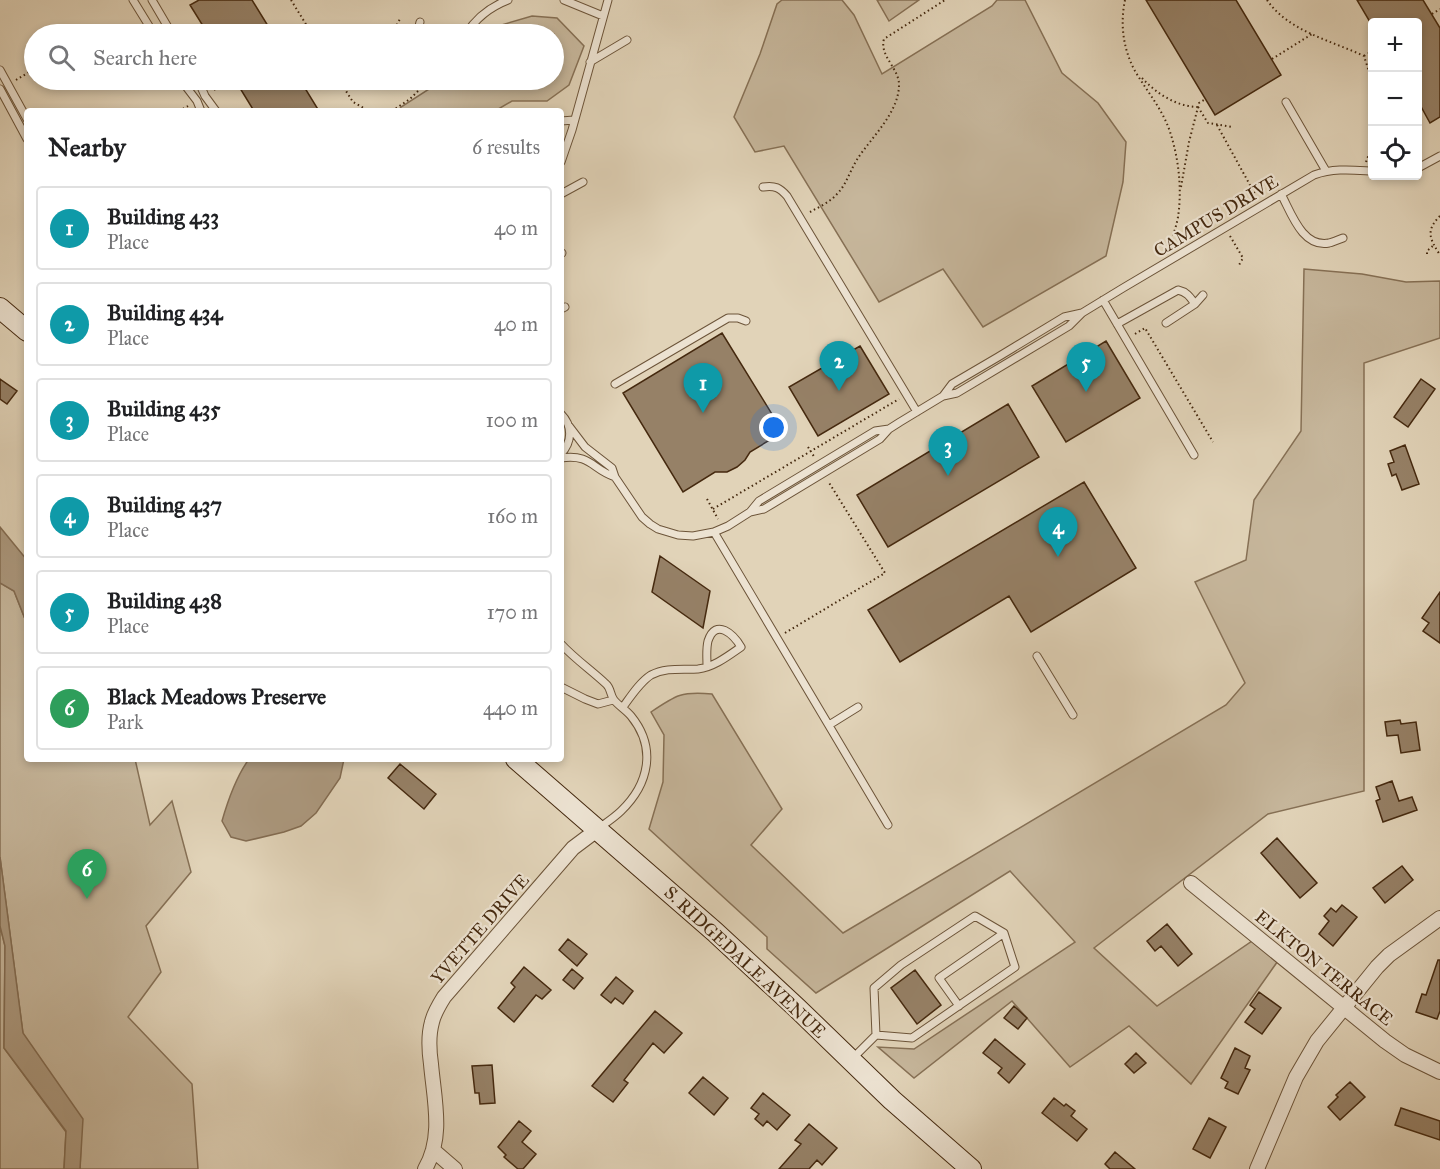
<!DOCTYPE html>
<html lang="en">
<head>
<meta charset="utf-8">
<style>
	body { margin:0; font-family:"IM FELL Great Primer",serif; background:#f6f6f6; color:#202124 }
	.controls { position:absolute; right:18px; top:18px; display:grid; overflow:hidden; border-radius:6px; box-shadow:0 3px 9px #0003 }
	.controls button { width:54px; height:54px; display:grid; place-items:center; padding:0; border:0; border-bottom:2px solid #e0e0e0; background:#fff; color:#202124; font:30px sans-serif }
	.you { position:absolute; left:774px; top:428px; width:21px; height:21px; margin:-15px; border:4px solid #fff; border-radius:50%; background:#1a73e8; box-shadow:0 0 0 9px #1a73e833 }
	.badge { display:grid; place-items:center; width:39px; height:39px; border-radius:50%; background:#ea580c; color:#fff; font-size:20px; font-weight:700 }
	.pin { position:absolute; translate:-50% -50px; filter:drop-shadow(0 2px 3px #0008) }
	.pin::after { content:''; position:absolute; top:32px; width:21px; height:18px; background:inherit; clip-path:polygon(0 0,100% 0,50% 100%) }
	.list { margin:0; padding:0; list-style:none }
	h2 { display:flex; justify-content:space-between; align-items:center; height:78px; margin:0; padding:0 24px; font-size:26px }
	h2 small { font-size:20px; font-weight:400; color:#757577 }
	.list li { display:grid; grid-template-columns:39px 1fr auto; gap:18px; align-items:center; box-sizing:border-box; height:84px; margin:0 12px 12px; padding:0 12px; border:2px solid #e0e0e0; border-radius:6px }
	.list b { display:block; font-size:22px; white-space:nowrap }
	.list p { margin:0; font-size:20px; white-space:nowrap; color:#757577 }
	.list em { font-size:20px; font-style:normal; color:#757577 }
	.icon { flex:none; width:33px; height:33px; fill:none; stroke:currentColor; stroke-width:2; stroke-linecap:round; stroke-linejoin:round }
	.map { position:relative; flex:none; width:1440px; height:1169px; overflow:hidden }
	.search { position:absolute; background:#fff; box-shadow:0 3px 9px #0003; left:24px; top:24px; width:540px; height:66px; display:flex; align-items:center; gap:15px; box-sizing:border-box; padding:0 21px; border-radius:33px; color:#757577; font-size:22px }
	.panel { position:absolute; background:#fff; box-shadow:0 3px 9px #0003; left:24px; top:108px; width:540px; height:654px; border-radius:6px }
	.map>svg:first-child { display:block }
	.green { fill:#c6b69b; stroke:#867055; stroke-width:1.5 }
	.water { fill:#ac997f; stroke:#836c52; stroke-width:1.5 }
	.building { fill:#968167; stroke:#45290f; stroke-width:1.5 }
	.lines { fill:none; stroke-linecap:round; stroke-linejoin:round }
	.service-casing { stroke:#6c5439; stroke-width:9 }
	.minor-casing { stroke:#6c5439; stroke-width:16 }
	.secondary-casing { stroke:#45290f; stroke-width:22 }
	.path { stroke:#45290f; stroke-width:2; stroke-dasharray:1.5 3; stroke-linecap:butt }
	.service { stroke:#ece2d1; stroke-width:7 }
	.minor { stroke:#ece2d1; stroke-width:14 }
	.secondary { stroke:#ece2d1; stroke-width:20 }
	.labels { text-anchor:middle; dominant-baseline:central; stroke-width:4.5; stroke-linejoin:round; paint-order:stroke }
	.street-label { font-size:18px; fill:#45290f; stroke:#ece2d1 }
</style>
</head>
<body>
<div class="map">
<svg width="1440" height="1169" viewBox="0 0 1440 1169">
	<rect width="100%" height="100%" fill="#e1d3b8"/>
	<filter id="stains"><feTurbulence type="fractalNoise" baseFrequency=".00333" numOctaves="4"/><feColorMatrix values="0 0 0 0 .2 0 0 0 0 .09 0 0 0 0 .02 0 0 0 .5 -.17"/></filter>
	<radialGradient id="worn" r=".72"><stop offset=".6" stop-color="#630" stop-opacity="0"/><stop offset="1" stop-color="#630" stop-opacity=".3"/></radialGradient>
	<path class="green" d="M 782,0 L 842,0 L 854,15 L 882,74 L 992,6 L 997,0 L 1025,0 L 1062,73 L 1098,103 L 1126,142 L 1123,182 L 1106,256 L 983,327 L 943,269 L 879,302 L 784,146 L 755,152 L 734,117 L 760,54 L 777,4 Z
		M 877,0 L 919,0 L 889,21 Z
		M 532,16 L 557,18 L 584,46 L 569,85 L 547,101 L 512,101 L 495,111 L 398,111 L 401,107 L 443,80 L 554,80 L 554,34 L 489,34 L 491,28 Z
		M 1304,269 L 1362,274 L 1406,282 L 1440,281 L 1440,338 L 1364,363 L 1364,791 L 1268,814 L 1094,948 L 1157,1006 L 1258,937 L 1280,958 L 1191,1084 L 1129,1026 L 1070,1067 L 1012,1001 L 914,1078 L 878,1047 L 914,1049 L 1075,942 L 1010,871 L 816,993 L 767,949 L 767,937 L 649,829 L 663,782 L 664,735 L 651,712 C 676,695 682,691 712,694 L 782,809 L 751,845 L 843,933 L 1226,705 L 1245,683 L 1195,582 L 1246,560 L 1254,500 L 1301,431 Z
		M 0,583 L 14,591 L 27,624 L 27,759 L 135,759 L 150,825 L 172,801 L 191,872 L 146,926 L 161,972 L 128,1017 L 192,1084 L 198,1169 L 80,1169 L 82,1119 L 23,1034 L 0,857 Z
		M 0,926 L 5,946 L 4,1048 L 66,1132 L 64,1169 L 0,1169 Z"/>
	<path class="water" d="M 0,527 L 27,560 L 27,624 L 14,591 L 0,583 Z
		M 249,759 L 344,759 L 340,778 L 316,813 L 301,826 L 284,832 L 246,841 L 231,837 L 222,821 C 228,800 236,777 249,759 Z
		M 0,857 L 23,1033 L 83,1119 L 80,1169 L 64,1169 L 66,1131 L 4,1048 L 5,946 L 0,926 Z"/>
	<path class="building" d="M 199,0 L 252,0 L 273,34 L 208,34 L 190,5 Z
		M 1146,0 L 1236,0 L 1281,75 L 1215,115 Z
		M 1357,0 L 1423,0 L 1440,28 L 1440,117 L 1430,123 L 1418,101 L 1418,22 L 1370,22 Z
		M 235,80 L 300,80 L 319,111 L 254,111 Z
		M 722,333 L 783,432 L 750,452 L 745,460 L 737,467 L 727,472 L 715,472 L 683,492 L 623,393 Z
		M 1106,341 L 1140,398 L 1066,442 L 1032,386 Z
		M 860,346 L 889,394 L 818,436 L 789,387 Z
		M 0,379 L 17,391 L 7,404 L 0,399 Z
		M 1421,379 L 1435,389 L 1408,427 L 1394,417 Z
		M 1008,404 L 1039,457 L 888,547 L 857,495 Z
		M 1405,445 L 1419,484 L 1402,490 L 1396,474 L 1392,476 L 1388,464 L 1394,462 L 1390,451 Z
		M 1084,482 L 1136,568 L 1031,632 L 1009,596 L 900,662 L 868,610 Z
		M 660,556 L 710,591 L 703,628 L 652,592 Z
		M 1440,592 L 1440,643 L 1423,631 L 1429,623 L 1422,618 Z
		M 1400,720 L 1401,724 L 1416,722 L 1420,750 L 1401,753 L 1398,735 L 1387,736 L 1385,722 Z
		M 400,764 L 436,794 L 424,809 L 388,778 Z
		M 1392,781 L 1399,801 L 1412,797 L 1417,810 L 1383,822 L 1376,801 L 1380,799 L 1376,787 Z
		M 1277,838 L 1317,883 L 1300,898 L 1261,853 Z
		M 1402,866 L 1413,880 L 1385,903 L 1373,888 Z
		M 1342,905 L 1357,917 L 1333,946 L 1319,934 L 1329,921 L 1324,916 L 1331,908 L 1336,912 Z
		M 1167,924 L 1192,954 L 1178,966 L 1161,946 L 1155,951 L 1147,941 Z
		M 568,939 L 587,954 L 577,966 L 559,950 Z
		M 1438,960 L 1440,960 L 1440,1011 L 1437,1019 L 1416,1012 L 1422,994 L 1426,995 Z
		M 524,967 L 551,990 L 542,999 L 536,995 L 514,1022 L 498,1008 L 515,987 L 511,983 Z
		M 572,969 L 583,978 L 574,989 L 563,980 Z
		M 915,970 L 941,1005 L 917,1024 L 891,988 Z
		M 616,977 L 633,991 L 623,1004 L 615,998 L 611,1003 L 601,995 Z
		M 1259,992 L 1281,1008 L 1262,1034 L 1245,1022 L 1255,1009 L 1250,1005 Z
		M 1014,1006 L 1027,1018 L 1018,1029 L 1004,1018 Z
		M 655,1011 L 682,1033 L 664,1053 L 653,1043 L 624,1080 L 628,1083 L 613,1102 L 592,1086 Z
		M 995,1039 L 1025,1064 L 1009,1083 L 998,1073 L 1002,1068 L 983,1053 Z
		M 1235,1048 L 1250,1056 L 1245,1068 L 1250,1070 L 1238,1094 L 1225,1088 L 1228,1082 L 1221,1078 Z
		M 1136,1053 L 1146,1063 L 1134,1073 L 1125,1064 Z
		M 492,1065 L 495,1103 L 480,1104 L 479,1093 L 475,1093 L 472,1066 Z
		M 703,1077 L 728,1098 L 714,1115 L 689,1093 Z
		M 1350,1082 L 1365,1097 L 1340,1120 L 1328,1107 L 1338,1097 L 1336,1095 Z
		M 763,1093 L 790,1115 L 777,1130 L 767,1121 L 763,1126 L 755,1119 L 759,1114 L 751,1108 Z
		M 1054,1098 L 1064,1106 L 1066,1104 L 1075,1111 L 1071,1116 L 1087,1129 L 1077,1141 L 1042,1113 Z
		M 1401,1108 L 1440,1121 L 1440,1140 L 1395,1125 Z
		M 1209,1118 L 1226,1127 L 1210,1158 L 1193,1149 Z
		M 519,1121 L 531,1131 L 522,1142 L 536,1154 L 523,1169 L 518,1169 L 504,1157 L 506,1155 L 498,1147 Z
		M 809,1124 L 837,1148 L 822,1165 L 817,1160 L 809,1169 L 779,1169 L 801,1144 L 795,1140 Z
		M 1115,1152 L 1135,1169 L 1110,1169 L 1105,1164 Z"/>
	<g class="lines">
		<g class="service-casing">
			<path id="service" d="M 133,0 L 154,34
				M 152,0 L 172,34
				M 564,0 L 603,16
				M 417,34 L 420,22
				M 466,34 C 476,18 490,7 508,0
				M 590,62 L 627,40
				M 0,70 L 27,119
				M 181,80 L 197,101 L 201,111
				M 198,80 L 205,96 L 216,111
				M 0,89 L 27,139
				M 1286,102 L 1326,171
				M 561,121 L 574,120
				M 561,162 L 572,130 L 608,0
				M 1418,168 L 1440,156
				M 763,187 C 775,185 780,188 787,196 L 917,412
				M 561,194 L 583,182
				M 1281,194 C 1291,212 1302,248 1329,243 C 1333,242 1338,240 1343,238
				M 561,253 L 562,253
				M 1103,300 L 1194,455
				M 561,309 L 565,307
				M 1166,323 L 1195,304 L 1203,295
				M 1117,324 L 1178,290 C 1187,292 1190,297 1195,304
				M 615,384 L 728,318 L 738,318 L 746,321
				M 943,396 L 952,384 L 998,357 L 1064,317 L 1082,313
				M 561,414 C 573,426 572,442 561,454
				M 569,426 L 585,447 L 612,468 L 615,477 L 642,517 L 650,524 L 658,529 L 678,535 L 693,536 L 714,532 L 728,526 L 750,512 L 759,501 L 875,431 L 889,429
				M 561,458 C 592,454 591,469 615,477
				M 750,512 L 764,509 L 880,439 L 889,429 L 900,422 L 943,396 L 957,393 L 1069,326 L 1082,313 L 1123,288 L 1314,175 C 1334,168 1352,170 1372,171
				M 714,532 L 888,825
				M 561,644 C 575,659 591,670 606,684 C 611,688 610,695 614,700 C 619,706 626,710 631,716 C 657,748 649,784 621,811 C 615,817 606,823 599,828
				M 1037,656 L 1073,715
				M 561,687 L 585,699 L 598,704 L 613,700
				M 623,707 C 631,696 640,682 651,675 C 666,667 683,670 698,669 C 714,667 728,656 741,647 C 734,635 716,617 708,641 C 706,649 707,658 707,666
				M 829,725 L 858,707
				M 959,1006 L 939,978 L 1004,933
				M 853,1058 L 876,1035 L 874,988 L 901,965 L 975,916 L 1004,933 L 1015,967 L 912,1038 L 876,1035"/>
		</g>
		<g class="minor-casing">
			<path id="minor" d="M 1191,883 L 1385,1041 L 1405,1055 L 1440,1072
				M 433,1150 L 455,1169
				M 425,1169 C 444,1137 434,1099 431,1064 C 429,1050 428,1036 432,1022 C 434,1013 439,1005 444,997 L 573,848 L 597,830
				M 1257,1169 L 1296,1077 L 1317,1041 L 1377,967 L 1389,955 L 1440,918"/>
		</g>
		<g class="secondary-casing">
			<path id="secondary" d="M 0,308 L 27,331
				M 516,759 L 715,932 L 797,1008 L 892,1100 L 971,1169"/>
		</g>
		<path class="path" d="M 291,0 L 312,34
			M 1125,0 C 1120,24 1123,49 1135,71 C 1148,93 1164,111 1171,135 C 1179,161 1182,190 1178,217 C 1176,228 1172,238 1170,248
			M 1267,0 C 1288,31 1332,41 1364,56 L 1372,81
			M 1432,14 L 1440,9
			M 387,34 L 395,28 L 401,17
			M 1364,56 L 1372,51
			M 1272,59 L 1312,34
			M 1142,78 C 1156,93 1175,106 1197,107
			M 16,80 L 34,69
			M 339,80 L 353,102 L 369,111
			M 214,90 L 224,84
			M 1198,107 L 1208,123 L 1232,127
			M 179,111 L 188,106
			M 392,111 L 410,99 L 429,80
			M 1217,125 L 1256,196
			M 1366,162 L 1372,146
			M 1181,187 L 1189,142 L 1198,107 L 1199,103 L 1204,100
			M 810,212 C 819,207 830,202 837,194 C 847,184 850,170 858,158 C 872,137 898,113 899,86 C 900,69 879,56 884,39 L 945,0
			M 1440,216 C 1425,231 1430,239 1440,255
			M 1230,236 L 1243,258 L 1239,265
			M 1427,254 L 1427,251 L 1434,245
			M 1135,334 L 1145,328 L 1213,442
			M 808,447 L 815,458
			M 707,499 L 718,519
			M 713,509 L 899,399
			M 785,633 L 885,573 L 828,481"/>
		<use href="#service" class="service"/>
		<use href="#minor" class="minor"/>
		<use href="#secondary" class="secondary"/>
	</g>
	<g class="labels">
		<g class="street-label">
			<text transform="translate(1216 216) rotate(-31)">CAMPUS DRIVE</text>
			<text transform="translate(480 929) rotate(-49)">YVETTE DRIVE</text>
			<text transform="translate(745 962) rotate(43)">S. RIDGEDALE AVENUE</text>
			<text transform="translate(1324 968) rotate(39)">ELKTON TERRACE</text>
		</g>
	</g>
	<rect width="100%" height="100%" filter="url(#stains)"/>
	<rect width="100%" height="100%" fill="url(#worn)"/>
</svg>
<div class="controls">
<button>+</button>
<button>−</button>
<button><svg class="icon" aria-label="locate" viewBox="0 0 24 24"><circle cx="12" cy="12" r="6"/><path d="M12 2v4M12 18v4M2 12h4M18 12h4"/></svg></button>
</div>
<div class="you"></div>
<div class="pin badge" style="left:703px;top:413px;background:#0f9aa8">1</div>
<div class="pin badge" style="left:839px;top:391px;background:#0f9aa8">2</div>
<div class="pin badge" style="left:948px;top:476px;background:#0f9aa8">3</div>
<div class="pin badge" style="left:1058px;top:557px;background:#0f9aa8">4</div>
<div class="pin badge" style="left:1086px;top:392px;background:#0f9aa8">5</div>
<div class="pin badge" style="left:87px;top:899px;background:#2e9e5b">6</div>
<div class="search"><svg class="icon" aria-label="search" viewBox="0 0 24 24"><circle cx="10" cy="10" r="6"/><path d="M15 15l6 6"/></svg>Search here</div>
<section class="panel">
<h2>Nearby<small>6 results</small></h2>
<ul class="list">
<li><span class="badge" style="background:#0f9aa8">1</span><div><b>Building 433</b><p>Place</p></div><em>40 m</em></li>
<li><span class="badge" style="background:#0f9aa8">2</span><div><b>Building 434</b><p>Place</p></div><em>40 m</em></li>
<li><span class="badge" style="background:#0f9aa8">3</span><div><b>Building 435</b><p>Place</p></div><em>100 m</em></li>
<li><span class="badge" style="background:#0f9aa8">4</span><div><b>Building 437</b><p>Place</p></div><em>160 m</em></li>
<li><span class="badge" style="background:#0f9aa8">5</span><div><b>Building 438</b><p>Place</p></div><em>170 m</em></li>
<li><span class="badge" style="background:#2e9e5b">6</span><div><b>Black Meadows Preserve</b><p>Park</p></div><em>440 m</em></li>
</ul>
</section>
</div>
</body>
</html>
